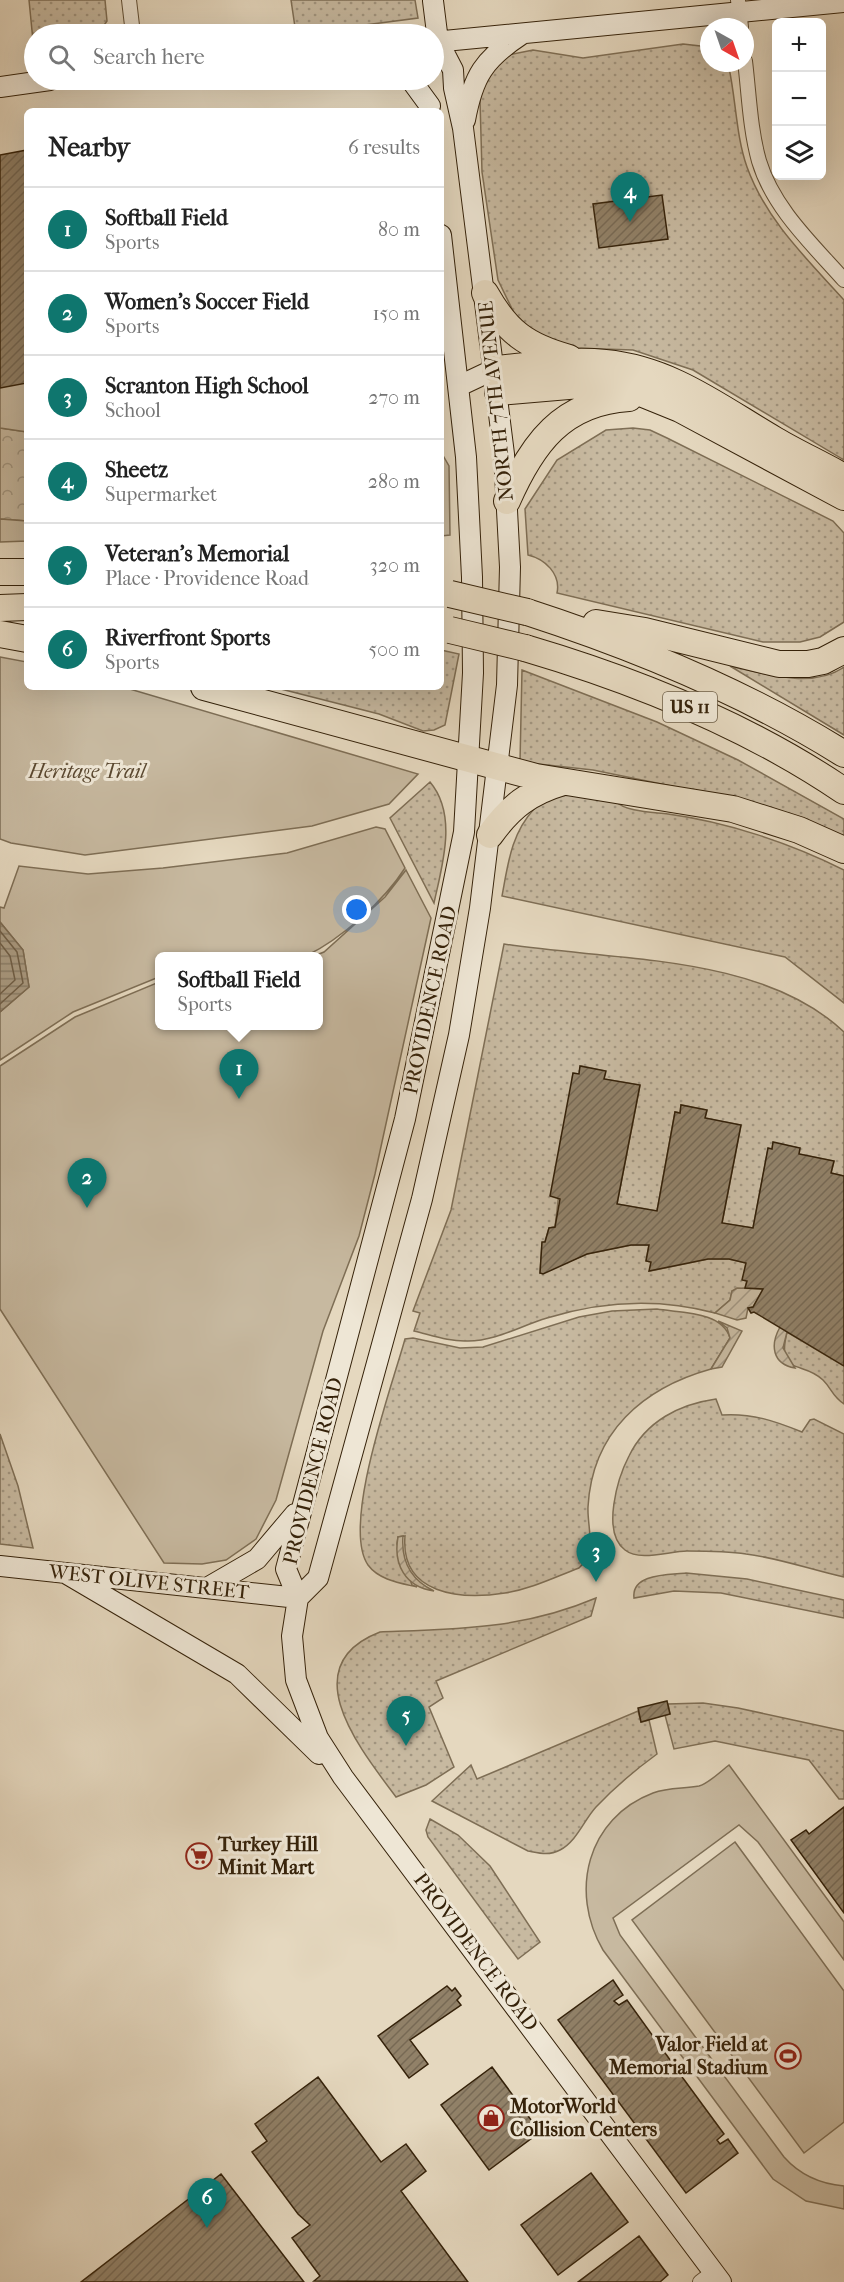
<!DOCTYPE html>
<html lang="en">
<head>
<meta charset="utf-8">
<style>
	body { margin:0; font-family:"IM FELL French Canon",serif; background:#f6f6f6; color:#222 }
	.controls { position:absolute; right:18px; top:18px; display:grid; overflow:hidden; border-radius:9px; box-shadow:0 6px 24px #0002 }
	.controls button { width:54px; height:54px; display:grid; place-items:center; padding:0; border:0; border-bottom:2px solid #e0e0e0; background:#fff; color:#222; font:30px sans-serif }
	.compass { position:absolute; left:700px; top:18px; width:54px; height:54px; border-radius:50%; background:#fff; box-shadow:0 6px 24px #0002; rotate:140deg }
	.you { position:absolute; left:357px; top:910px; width:21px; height:21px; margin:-15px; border:4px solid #fff; border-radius:50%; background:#1a73e8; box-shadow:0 0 0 9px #1a73e833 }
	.badge { display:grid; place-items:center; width:39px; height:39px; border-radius:50%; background:#0f766e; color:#fff; font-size:20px; font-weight:700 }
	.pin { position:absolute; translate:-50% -50px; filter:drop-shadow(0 2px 3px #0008) }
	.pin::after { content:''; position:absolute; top:32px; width:21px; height:18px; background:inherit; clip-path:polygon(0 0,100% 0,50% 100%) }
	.popup { position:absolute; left:155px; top:952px; width:168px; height:78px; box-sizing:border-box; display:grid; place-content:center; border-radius:9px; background:#fff; filter:drop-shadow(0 2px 4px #0005); font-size:20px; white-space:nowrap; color:#767676 }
	.popup b { font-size:22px; color:#222 }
	.popup::after { content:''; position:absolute; left:50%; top:100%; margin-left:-12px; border:12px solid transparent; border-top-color:#fff }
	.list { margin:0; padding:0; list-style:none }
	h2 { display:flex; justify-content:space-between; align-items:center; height:78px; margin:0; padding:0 24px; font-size:26px }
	h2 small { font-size:20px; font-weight:400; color:#767676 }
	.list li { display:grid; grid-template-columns:39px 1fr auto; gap:18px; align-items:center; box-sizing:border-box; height:84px; padding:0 24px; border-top:2px solid #e0e0e0 }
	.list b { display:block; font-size:22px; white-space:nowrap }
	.list p { margin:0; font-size:20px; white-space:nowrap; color:#767676 }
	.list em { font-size:20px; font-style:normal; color:#767676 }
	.icon { flex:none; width:33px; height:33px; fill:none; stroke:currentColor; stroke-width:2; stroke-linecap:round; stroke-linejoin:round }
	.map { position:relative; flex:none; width:844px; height:2282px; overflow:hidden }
	.search { position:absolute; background:#fff; box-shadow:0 6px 24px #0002; left:24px; top:24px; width:420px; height:66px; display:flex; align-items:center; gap:15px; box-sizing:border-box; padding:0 21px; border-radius:33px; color:#767676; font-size:22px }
	.panel { position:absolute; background:#fff; box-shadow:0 6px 24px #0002; left:24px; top:108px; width:420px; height:582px; border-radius:9px }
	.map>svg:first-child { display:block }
	.grass { fill:url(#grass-dots); stroke:#7e6e55; stroke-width:1.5 }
	.forest { fill:url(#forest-crowns); stroke:#7e6e55; stroke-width:1.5 }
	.park { fill:#c7b9a0; stroke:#7e6e55; stroke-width:1.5 }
	.garden { fill:url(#garden-furrows); stroke:#7e6e55; stroke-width:1.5 }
	.water { fill:url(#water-rules); stroke:#7b6a51; stroke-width:1.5 }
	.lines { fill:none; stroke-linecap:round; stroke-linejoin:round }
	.shore { stroke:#6f5e46; stroke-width:1.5 }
	.building { fill:url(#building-hatch); stroke:#35220a; stroke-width:1.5 }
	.street-casing { stroke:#615037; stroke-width:16 }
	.secondary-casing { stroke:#35220a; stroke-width:22 }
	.highway-casing { stroke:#35220a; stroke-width:28 }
	.street { stroke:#eee6d5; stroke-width:14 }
	.secondary { stroke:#eee6d5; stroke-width:20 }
	.highway { stroke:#e5d8bf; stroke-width:26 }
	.highway-bridge-casing { stroke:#35220a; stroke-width:28; stroke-linecap:butt }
	.highway-bridge { stroke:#e5d8bf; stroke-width:26 }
	.labels { text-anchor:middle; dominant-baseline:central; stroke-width:6; stroke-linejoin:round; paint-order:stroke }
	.shield { fill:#eee6d5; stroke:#6c5d47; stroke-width:1.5 }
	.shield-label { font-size:18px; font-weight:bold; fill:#35220a }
	.street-label { font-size:20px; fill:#35220a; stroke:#eee6d5 }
	.park-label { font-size:20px; font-style:italic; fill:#5a4830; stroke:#eee6d5 }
	.poi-label { font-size:20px; font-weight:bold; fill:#35220a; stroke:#eee6d5; text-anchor:start }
</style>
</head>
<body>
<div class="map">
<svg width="844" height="2282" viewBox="0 0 844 2282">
	<defs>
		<pattern id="grass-dots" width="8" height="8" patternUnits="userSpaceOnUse" patternTransform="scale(1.5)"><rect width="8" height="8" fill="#c7b9a0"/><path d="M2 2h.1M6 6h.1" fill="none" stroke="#a29681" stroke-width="1.8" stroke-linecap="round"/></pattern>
		<pattern id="forest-crowns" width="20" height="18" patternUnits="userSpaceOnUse" patternTransform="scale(1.5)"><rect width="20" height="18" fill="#c7b9a0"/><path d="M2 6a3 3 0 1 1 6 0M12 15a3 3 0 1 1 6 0" fill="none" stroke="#a29681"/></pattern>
		<pattern id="garden-furrows" width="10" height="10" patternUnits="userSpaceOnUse" patternTransform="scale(1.5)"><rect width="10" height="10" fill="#c7b9a0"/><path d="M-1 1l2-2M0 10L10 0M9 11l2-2" fill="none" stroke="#a29681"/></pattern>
		<pattern id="water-rules" width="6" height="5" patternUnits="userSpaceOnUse" patternTransform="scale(1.5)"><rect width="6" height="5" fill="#a99a81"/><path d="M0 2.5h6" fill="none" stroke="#8a7d68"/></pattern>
		<pattern id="building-hatch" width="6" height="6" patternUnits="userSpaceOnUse" patternTransform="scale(1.5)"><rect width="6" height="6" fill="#918168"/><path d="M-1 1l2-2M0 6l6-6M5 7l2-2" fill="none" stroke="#776954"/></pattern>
	</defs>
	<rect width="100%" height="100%" fill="#e5d8bf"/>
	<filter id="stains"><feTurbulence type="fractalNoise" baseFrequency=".00333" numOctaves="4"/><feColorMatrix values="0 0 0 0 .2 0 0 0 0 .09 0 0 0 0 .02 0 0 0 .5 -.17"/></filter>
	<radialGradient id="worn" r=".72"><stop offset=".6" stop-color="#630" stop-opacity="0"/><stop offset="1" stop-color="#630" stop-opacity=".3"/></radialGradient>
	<path class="grass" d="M 29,0 L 105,0 L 107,21 L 98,34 L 34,34 L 34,51 Z
		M 291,0 L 415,0 L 418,18 L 296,34 Z
		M 683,44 L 709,47 L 709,63 L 726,63 L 729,68 C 736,100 736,136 747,167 C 766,220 807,259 844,300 L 844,460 L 693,370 L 633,350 L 573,348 L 534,338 L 516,317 L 498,280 L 482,172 L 480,100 L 482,85 L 491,69 L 508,55 L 533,50 L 583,58 Z
		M 633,428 L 650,430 L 667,438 L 833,521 L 844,533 L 844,622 L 820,637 L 800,642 L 763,642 L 557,593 C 561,574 545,559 528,555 L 525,509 L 557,460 L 606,430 Z
		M 441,650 L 459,654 L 445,725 L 434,730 L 423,731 L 379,714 L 273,687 L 441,687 Z
		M 730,666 C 765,674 812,689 844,667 L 844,735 Z
		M 522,670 L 657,722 L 738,760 L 844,819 L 844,840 L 735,799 L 593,770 L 520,762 Z
		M 430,782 C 458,815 442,866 434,903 L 390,818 Z
		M 570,795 L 615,801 C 626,812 652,812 668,814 C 727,822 790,843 844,870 L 844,1003 L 785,957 L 502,896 C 508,864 511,834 534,809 L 533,807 L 550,797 Z
		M 504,944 C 611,961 761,953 844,1032 L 844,1176 L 831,1173 L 834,1161 L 799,1154 L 800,1148 L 773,1143 L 772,1149 L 768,1149 L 753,1228 L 722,1223 L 741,1125 L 705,1118 L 707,1110 L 681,1105 L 680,1113 L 675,1112 L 657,1211 L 617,1204 L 640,1085 L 604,1079 L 605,1071 L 581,1066 L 579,1074 L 573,1073 L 555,1227 L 549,1228 L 545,1242 L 542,1243 L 540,1273 L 587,1254 L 631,1245 L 649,1245 L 646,1261 L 651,1262 L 650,1271 L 708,1259 L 729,1259 L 746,1263 L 743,1280 L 747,1281 L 745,1288 L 732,1291 L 730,1300 L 715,1313 C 659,1298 602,1301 547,1318 C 520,1326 496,1341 468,1341 C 450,1342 431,1335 414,1331 L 420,1313 L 413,1311 L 451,1210 Z
		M 657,1309 C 681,1313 722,1311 730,1338 L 711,1369 C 643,1388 592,1432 588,1507 C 587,1529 598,1552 579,1568 C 555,1577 531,1589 505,1593 C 461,1600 400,1595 405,1536 L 398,1537 L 397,1544 L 412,1585 L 417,1587 C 400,1583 379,1580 368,1565 C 341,1526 392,1386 405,1339 L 413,1338 L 460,1348 L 483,1347 L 579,1317 L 612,1311 Z
		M 787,1332 L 844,1366 L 844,1404 C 832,1396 832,1389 823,1380 C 803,1360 776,1377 787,1332 Z
		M 716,1399 L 722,1415 C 752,1413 775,1421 802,1432 L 810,1420 L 814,1419 L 844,1434 L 844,1577 C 812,1570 779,1558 746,1554 C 727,1551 707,1551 687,1551 C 669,1551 640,1562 625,1550 C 601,1532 618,1477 629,1456 C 646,1421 680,1404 716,1399 Z
		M 0,1434 L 18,1486 L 33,1548 L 0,1544 Z
		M 686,1573 L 747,1579 L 844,1600 L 844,1618 L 721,1593 L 674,1591 L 634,1598 C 631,1573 670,1575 686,1573 Z
		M 596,1598 L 591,1616 L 436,1681 L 443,1698 L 429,1707 L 454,1767 L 426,1785 L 396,1797 C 361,1750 292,1666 380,1632 C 459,1629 523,1629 596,1598 Z
		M 703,1703 L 738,1708 L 844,1731 L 844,1799 L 839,1799 L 809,1760 L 715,1741 L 674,1749 L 665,1715 L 670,1714 L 668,1704 Z
		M 638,1711 L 641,1722 L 649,1720 L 657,1754 C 635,1770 615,1787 596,1807 C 584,1820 577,1841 560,1850 C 549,1856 539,1853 528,1851 L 432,1801 L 471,1765 L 477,1779 Z
		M 430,1819 L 458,1835 L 490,1866 L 540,1942 L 518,1959 L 428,1837 L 426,1830 Z"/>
	<path class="forest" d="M 0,428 L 27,432 L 27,521 L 0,519 Z"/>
	<path class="park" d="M 27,380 L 27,432 L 0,428 L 0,383 Z
		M 441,452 L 449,466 L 450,535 L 441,536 Z
		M 0,519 L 27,521 L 27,541 L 0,542 Z
		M 0,657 L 27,662 L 27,687 L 123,687 L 418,774 L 389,804 L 312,826 L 85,855 L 11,843 L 0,839 Z
		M 376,827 L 385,829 L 405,868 C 384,901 341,939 306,956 L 160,956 L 159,977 L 73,1012 L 0,1060 L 0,1012 L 29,987 L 23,950 L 0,922 L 0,907 L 4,908 L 19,866 L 88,874 L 163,868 L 287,853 Z
		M 406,870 L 431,918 L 375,1174 L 359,1236 L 323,1331 L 276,1500 L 256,1539 L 226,1560 L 202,1564 L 164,1563 L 0,1309 L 0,1066 L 75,1017 L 159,982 L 160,1026 L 318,1026 L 318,956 L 314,956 L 324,952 L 385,897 Z
		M 729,1765 L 844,1922 L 844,1960 L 758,1842 L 739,1825 L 613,1918 L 620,1935 L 784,2157 C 800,2175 821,2184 844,2186 L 844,2209 L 806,2201 L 773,2179 L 603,1950 C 569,1892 587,1818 653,1793 C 669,1787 683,1789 699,1786 C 708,1784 721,1771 729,1765 Z
		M 735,1842 L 844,1991 L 844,2122 L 804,2153 L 632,1920 Z"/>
	<path class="garden" d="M 737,1288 L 763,1289 L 753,1307 L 748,1308 L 746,1318 L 737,1320 L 715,1313 L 730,1300 L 732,1291 Z
		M 718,1321 L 742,1331 L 722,1367 L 711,1369 L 730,1338 L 727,1328 Z
		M 780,1327 L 787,1332 L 783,1348 L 795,1368 C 772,1364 770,1345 780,1327 Z
		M 403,1536 C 401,1561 411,1580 434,1591 C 405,1587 393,1564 398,1537 Z"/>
	<path class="water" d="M 0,922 L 23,950 L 29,987 L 0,1012 Z"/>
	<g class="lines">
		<path class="shore" d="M 0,931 L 17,952 L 23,983 L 0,1004
			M 0,943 L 10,956 L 15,980 L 0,994"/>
	</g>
	<path class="building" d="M 27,150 L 27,383 L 0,388 L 0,155 Z
		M 662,195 L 668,239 L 599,248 L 593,204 Z
		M 580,1066 L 606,1071 L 604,1079 L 640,1085 L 617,1204 L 657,1211 L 675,1112 L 680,1113 L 681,1105 L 707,1110 L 705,1118 L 741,1125 L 722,1223 L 753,1228 L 768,1148 L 772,1149 L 773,1142 L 800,1148 L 799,1154 L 834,1161 L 831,1173 L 844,1176 L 844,1366 L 754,1312 L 751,1313 L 748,1308 L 753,1307 L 763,1289 L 745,1288 L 747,1281 L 742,1280 L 746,1263 L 729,1259 L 708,1259 L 649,1271 L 651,1262 L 646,1261 L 649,1245 L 631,1245 L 587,1254 L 543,1274 L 540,1273 L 542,1242 L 545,1242 L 549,1228 L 555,1227 L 560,1199 L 550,1196 L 573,1073 L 579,1074 Z
		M 667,1701 L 670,1714 L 641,1722 L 638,1708 Z
		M 844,1807 L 844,1913 L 791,1840 L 806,1830 L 809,1834 Z
		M 613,1980 L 623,1995 L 614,2001 L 619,2005 L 627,2000 L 673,2064 L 666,2070 L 670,2074 L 677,2070 L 724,2134 L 717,2140 L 720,2144 L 728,2139 L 738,2153 L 686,2193 L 558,2020 Z
		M 447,1986 L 452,1991 L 455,1988 L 461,1996 L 457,2000 L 461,2005 L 410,2040 L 428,2064 L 409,2078 L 378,2036 Z
		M 492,2067 L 540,2132 L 489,2170 L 441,2105 Z
		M 318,2077 L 381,2162 L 406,2144 L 426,2171 L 401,2191 L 468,2282 L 314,2281 L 320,2276 L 292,2238 L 310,2225 L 298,2214 L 252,2152 L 267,2141 L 255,2124 Z
		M 591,2173 L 628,2222 L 558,2275 L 521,2225 Z
		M 221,2174 L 304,2282 L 81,2282 Z
		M 639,2236 L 668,2275 L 660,2282 L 578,2282 Z"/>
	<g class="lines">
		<g class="street-casing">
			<path id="street" d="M 129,0 L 133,34
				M 738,0 L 741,27
				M 745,61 C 749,94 750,129 759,161 C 773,208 812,244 844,280
				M 700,2282 L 713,2272"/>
		</g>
		<g class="secondary-casing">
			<path id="secondary" d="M 433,1 L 438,41 L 435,53
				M 434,42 L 844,2
				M 411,80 L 430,106
				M 0,87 L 50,80
				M 465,120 C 473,76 484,59 522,34
				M 441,235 L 466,457 L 472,577 L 473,673 L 464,832 L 405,1119 L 286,1569 L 298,1598 L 292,1636 L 296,1680 L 318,1738 L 343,1777 L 721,2282
				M 459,386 L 495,369
				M 0,1566 L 298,1598
				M 67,1574 L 237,1674 L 319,1754
				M 207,1588 L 257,1559 L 295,1514
				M 298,1598 L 318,1578 L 422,1199 L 459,1035 L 480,908 L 507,685 L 510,567 L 504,454 L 463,128 L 454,88 L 453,70 L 438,41"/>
		</g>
		<g class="highway-casing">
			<path id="highway" d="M 485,293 C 507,332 526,346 569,358
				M 495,369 C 531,366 569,359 605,363 C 671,369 720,408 775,440 C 797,453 821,464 844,477
				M 498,392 L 580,385 L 643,394 L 680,409 L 844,497
				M 507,501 C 532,444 562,402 629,398
				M 0,572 L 27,572
				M 0,608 L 27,607
				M 527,612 C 638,648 745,692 844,754
				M 596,623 L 645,631 L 779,664 L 808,664 L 823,661 L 844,650
				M 0,634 L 27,639
				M 525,648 C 637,681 747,725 844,791
				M 204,687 L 536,777 L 733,809 L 799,830 L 844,850
				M 490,835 C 510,807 529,792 563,782"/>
		</g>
		<use href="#street" class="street"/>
		<use href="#secondary" class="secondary"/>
		<use href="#highway" class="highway"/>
		<g class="highway-bridge-casing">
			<path id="highway-bridge" d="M 450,594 L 527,612
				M 450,630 L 525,648"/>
		</g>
		<use href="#highway-bridge" class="highway-bridge"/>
	</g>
	<defs>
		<g id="supermarket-ring" transform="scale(1.35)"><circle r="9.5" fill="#eee6d5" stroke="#8f2418" stroke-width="1.5"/><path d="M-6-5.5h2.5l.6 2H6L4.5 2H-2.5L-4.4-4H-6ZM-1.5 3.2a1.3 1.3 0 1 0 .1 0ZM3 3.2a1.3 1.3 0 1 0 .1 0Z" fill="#8f2418"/></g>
		<g id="stadium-ring" transform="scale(1.35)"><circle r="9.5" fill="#eee6d5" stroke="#8f2418" stroke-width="1.5"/><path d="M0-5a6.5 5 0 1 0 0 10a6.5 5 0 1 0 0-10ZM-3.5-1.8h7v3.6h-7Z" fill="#8f2418"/></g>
		<g id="shop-ring" transform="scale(1.35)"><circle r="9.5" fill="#eee6d5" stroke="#8f2418" stroke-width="1.5"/><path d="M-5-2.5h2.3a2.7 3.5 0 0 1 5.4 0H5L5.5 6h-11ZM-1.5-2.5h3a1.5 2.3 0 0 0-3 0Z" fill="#8f2418"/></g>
	</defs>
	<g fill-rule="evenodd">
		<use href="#supermarket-ring" x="199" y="1856"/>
		<use href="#stadium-ring" x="788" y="2056"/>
		<use href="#shop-ring" x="491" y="2118"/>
	</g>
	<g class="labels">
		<rect class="shield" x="663" y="692" width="54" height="30" rx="4.5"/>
		<g class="shield-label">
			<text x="690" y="707">US 11</text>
		</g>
		<g class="street-label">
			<text transform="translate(496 401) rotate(-96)">NORTH 7TH AVENUE</text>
			<text transform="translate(430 1000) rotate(-78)">PROVIDENCE ROAD</text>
			<text transform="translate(313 1471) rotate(-76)">PROVIDENCE ROAD</text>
			<text transform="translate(149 1582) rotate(6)">WEST OLIVE STREET</text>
			<text transform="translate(476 1952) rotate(53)">PROVIDENCE ROAD</text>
		</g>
		<g class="park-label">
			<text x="87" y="771">Heritage Trail</text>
		</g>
		<g class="poi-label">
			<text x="218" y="1844">Turkey Hill<tspan x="218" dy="23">Minit Mart</tspan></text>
			<text x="768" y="2044" text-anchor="end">Valor Field at<tspan x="768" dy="23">Memorial Stadium</tspan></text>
			<text x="510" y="2106">MotorWorld<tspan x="510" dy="23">Collision Centers</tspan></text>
		</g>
	</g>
	<rect width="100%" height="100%" filter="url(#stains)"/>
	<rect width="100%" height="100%" fill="url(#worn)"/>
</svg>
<div class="controls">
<button>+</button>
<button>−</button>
<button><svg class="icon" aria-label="layers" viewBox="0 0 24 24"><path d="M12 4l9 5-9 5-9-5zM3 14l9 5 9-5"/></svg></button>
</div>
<svg class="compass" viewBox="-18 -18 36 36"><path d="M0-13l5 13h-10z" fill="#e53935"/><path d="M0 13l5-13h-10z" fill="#767676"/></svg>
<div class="you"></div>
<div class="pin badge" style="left:239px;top:1099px">1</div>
<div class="popup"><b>Softball Field</b>Sports</div>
<div class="pin badge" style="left:87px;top:1208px">2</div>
<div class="pin badge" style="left:596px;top:1582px">3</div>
<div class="pin badge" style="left:630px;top:222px">4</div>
<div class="pin badge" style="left:406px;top:1746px">5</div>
<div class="pin badge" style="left:207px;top:2228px">6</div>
<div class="search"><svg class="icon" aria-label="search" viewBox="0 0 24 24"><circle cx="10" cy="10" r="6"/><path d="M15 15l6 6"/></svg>Search here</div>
<section class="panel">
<h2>Nearby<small>6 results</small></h2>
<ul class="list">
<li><span class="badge">1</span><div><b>Softball Field</b><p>Sports</p></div><em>80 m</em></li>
<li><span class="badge">2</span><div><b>Women's Soccer Field</b><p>Sports</p></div><em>150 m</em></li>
<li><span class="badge">3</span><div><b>Scranton High School</b><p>School</p></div><em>270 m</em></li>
<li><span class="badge">4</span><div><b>Sheetz</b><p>Supermarket</p></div><em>280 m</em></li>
<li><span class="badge">5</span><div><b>Veteran's Memorial</b><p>Place · Providence Road</p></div><em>320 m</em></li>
<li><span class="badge">6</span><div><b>Riverfront Sports</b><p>Sports</p></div><em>500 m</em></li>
</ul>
</section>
</div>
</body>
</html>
